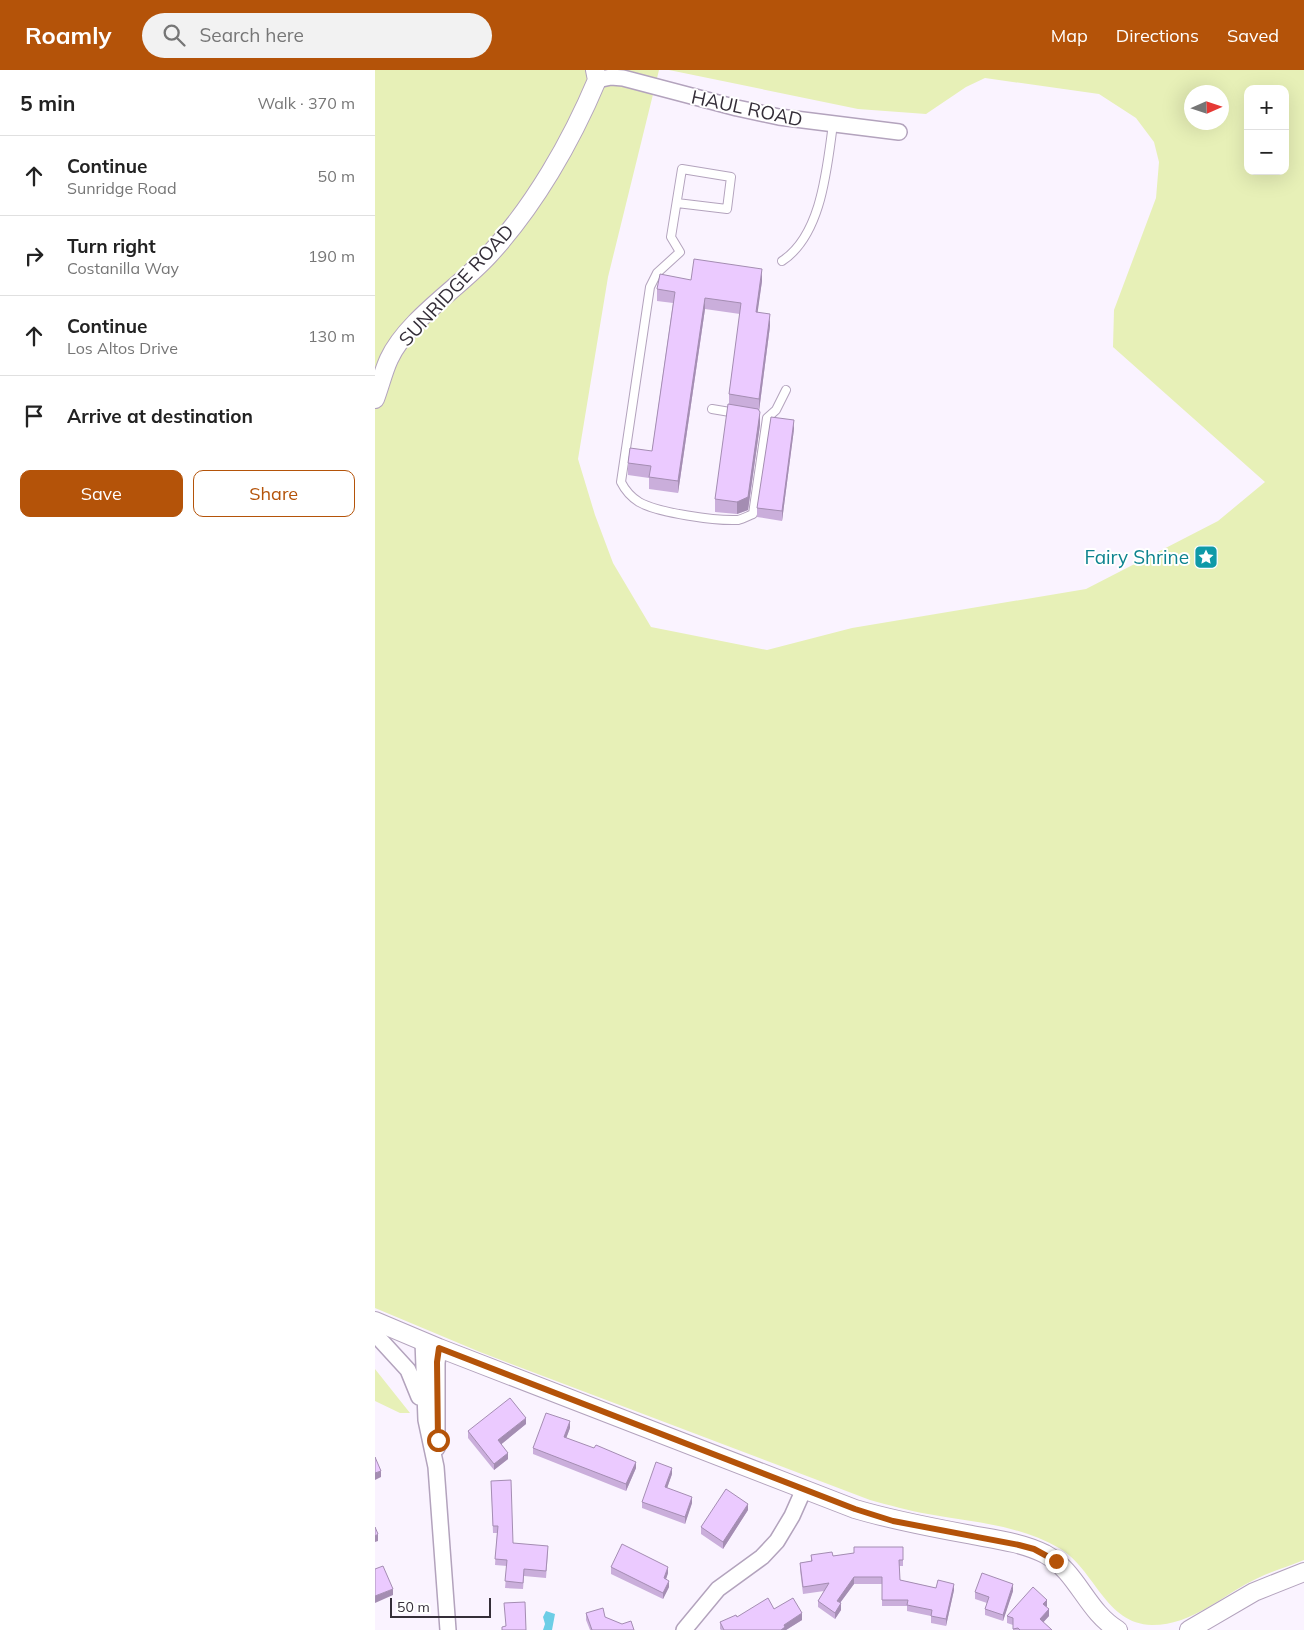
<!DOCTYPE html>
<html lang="en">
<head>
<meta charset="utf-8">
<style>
	body { margin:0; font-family:Mulish,sans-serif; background:#f2f2f2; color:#222 }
	.controls { position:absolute; right:15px; top:15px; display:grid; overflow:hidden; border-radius:10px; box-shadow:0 5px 20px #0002 }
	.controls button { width:45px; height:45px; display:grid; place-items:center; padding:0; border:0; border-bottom:1px solid #e0e0e0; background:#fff; color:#222; font:25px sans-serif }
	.compass { position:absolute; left:809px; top:15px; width:45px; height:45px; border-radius:50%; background:#fff; box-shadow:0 5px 20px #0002; rotate:87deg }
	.scale { position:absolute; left:15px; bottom:12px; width:101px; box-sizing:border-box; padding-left:5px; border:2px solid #342e38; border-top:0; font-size:14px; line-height:18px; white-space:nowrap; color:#342e38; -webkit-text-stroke:4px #fff; paint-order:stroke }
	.stop { position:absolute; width:15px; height:15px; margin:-11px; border:4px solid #b45309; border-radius:50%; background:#fff }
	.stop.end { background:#b45309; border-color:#fff; box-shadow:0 1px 5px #0008 }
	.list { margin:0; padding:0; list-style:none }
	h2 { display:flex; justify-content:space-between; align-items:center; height:65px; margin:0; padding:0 20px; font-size:21px }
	h2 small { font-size:16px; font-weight:400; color:#767676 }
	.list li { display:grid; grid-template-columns:32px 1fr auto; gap:15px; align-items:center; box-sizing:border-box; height:80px; padding:0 20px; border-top:1px solid #e0e0e0 }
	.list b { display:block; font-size:19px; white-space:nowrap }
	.list p { margin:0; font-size:16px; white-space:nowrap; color:#767676 }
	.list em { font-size:16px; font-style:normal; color:#767676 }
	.actions { display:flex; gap:10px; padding:15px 20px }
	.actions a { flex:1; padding:11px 0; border:1px solid #b45309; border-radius:10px; text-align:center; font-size:18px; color:#b45309 }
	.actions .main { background:#b45309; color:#fff }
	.icon { flex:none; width:28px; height:28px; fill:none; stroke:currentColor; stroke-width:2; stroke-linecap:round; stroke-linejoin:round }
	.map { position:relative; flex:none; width:929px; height:1560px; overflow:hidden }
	header { display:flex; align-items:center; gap:30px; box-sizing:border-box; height:70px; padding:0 25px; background:#b45309; color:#fff }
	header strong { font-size:24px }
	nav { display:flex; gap:28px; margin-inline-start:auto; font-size:18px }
	.search { width:350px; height:45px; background:#f2f2f2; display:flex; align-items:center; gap:12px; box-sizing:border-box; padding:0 18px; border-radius:28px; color:#767676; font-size:19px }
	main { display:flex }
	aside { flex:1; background:#fff }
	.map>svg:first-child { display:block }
	.green { fill:#e7f0b7; fill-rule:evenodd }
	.water { fill:#6ccde6 }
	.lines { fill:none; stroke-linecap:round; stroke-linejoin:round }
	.service-casing { stroke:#b3a3bd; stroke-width:10 }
	.minor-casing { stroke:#b3a3bd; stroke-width:18 }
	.tertiary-casing { stroke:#b3a3bd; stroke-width:20 }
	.service { stroke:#fff; stroke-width:8 }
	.minor { stroke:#fff; stroke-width:15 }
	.tertiary { stroke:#fff; stroke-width:18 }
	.wall { fill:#caaedb }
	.shaded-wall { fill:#a48db2 }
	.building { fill:#ebcaff; stroke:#a48db2 }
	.route { stroke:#b45309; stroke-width:6 }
	.labels { text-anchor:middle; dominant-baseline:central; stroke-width:4; stroke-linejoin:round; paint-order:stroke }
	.street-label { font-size:19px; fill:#342e38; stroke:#fff }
	.culture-label { font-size:19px; fill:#0d838f; stroke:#fff; text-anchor:end }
</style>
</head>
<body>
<header>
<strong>Roamly</strong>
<div class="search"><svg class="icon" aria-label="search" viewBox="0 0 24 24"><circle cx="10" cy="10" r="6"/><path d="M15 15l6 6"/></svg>Search here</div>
<nav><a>Map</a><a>Directions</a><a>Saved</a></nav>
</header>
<main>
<aside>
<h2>5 min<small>Walk · 370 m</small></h2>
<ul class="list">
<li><svg class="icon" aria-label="ahead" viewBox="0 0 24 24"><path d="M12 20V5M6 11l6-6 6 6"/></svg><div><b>Continue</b><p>Sunridge Road</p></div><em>50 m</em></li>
<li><svg class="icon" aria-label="right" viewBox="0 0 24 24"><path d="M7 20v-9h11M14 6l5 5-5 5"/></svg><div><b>Turn right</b><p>Costanilla Way</p></div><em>190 m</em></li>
<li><svg class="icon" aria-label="ahead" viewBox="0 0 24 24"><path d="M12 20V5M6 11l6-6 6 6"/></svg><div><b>Continue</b><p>Los Altos Drive</p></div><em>130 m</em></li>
<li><svg class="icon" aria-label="arrive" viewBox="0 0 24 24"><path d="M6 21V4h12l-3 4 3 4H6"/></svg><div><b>Arrive at destination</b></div></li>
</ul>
<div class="actions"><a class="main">Save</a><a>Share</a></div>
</aside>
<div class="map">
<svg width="929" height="1560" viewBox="0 0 929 1560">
	<rect width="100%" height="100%" fill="#faf3ff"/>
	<path class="green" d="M 0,0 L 284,0 L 233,207 L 203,389 L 220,445 L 238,493 L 276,557 L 392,580 L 477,558 L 711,519 L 843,451 L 890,412 L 738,277 L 739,240 L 781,128 L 784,92 L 779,72 L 761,48 L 724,24 L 610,8 L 591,17 L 551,44 L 483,39 L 294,0 L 929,0 L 929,1490 C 914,1496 898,1501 883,1508 C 848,1524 819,1555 777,1555 C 730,1554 720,1499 684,1478 C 645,1455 597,1452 553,1444 C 534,1441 514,1435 495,1430 L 105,1282 L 0,1238 ZM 873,19 L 910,19 L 910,101 L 873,101 ZM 816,22 L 846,22 L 846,52 L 816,52 Z
		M 0,1299 L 35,1343 L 25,1343 L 0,1331 Z"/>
	<path class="water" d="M 171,1541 L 180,1544 L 177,1560 L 168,1560 L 170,1554 L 168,1547 Z"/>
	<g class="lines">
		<g class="service-casing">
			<path id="service" d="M 302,133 L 352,139 L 356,107 L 307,99 L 296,167 L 305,182 L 282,203 L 275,217 L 246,412 C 250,420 256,427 264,432 C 283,443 341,451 363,450 C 368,449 373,446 378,444 L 392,348 L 401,340 L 411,320
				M 407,191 C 447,165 452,97 458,54
				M 337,339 L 361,343"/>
		</g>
		<g class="minor-casing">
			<path id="minor" d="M 222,10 L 236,7 L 248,8 L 362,38 L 404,47 L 524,62
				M 0,1264 L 33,1300 L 44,1327
				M 48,1271 L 51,1350 L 61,1397 L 73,1560
				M 62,1378 L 62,1293 L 64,1278
				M 309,1560 L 343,1519 L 387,1487 L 402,1471 L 417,1446 L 429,1419"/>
		</g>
		<g class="tertiary-casing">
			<path id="tertiary" d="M 0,329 C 5,316 8,302 14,289 C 32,250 85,217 114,185 C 159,136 196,72 222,10 L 220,0
				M 0,1251 L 64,1278 L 480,1439 C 517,1450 554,1457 592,1464 C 618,1469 646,1472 670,1484 C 703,1502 711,1541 743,1560
				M 814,1560 L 879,1522 L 929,1502"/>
		</g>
		<use href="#service" class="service"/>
		<use href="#minor" class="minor"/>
		<use href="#tertiary" class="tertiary"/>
	</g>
	<path class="wall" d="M 316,210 L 387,211 L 382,243 L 395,256 L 384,341 L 385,355 L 373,440 L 362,444 L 340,442 L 340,429 L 354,335 L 354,324 L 365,244 L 330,239 L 303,423 L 274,419 L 274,408 L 253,405 L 253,393 L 277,381 L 298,233 L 282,231 L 282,219 Z
		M 419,359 L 407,451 L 382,447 L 382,438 Z
		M 151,1354 L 126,1374 L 133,1389 L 119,1400 L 93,1368 L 93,1361 Z
		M 195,1358 L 191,1368 L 261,1398 L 251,1421 L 158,1384 L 158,1378 Z
		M 297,1404 L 292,1418 L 317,1433 L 310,1454 L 267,1438 L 267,1432 Z
		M 116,1411 L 138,1473 L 173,1482 L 171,1508 L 149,1506 L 148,1519 L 130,1518 L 132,1496 L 120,1495 L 122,1463 L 118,1463 Z
		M 373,1440 L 348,1479 L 326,1464 L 326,1457 Z
		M 528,1477 L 528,1496 L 524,1496 L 525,1510 L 561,1518 L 579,1520 L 571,1556 L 556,1553 L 556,1546 L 532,1541 L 532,1536 L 507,1536 L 507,1514 L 479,1514 L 465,1533 L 466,1540 L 460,1549 L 443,1537 L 443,1531 L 449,1521 L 428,1524 L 425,1500 L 425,1493 L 436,1491 L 436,1485 L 458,1486 Z
		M 236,1497 L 293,1503 L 291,1509 L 294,1517 L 288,1529 L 236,1504 Z
		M 638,1521 L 628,1551 L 610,1545 L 610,1539 L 612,1533 L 600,1529 L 600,1522 Z
		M 672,1536 L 671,1537 L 674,1546 L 668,1552 L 677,1560 L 638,1560 L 638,1555 L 632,1553 L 632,1546 Z
		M 399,1539 L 427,1550 L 411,1560 L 346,1560 L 345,1559 L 345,1552 L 362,1547 Z
		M 211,1543 L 230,1547 L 259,1560 L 215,1560 L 211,1550 Z"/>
	<path class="shaded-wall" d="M 387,199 L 387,211 L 381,254 L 381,242 Z
		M 330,228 L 330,239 L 303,423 L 303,411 Z
		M 395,244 L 395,256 L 384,341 L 384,329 Z
		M 385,342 L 385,355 L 373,440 L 362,444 L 362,432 Z
		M 419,350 L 419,359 L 407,451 L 407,441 Z
		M 151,1348 L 151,1354 L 123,1377 L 123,1370 Z
		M 195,1351 L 195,1358 L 189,1374 L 189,1367 Z
		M 133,1383 L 133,1389 L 119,1400 L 119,1394 Z
		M 261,1392 L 261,1398 L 251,1421 L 251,1414 Z
		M 297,1398 L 297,1404 L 290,1424 L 290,1417 Z
		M 6,1401 L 6,1407 L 0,1410 L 0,1403 Z
		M 317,1427 L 317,1433 L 310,1454 L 310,1447 Z
		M 373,1434 L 373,1440 L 348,1479 L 348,1472 Z
		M 3,1464 L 3,1471 L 0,1472 L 0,1466 Z
		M 293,1497 L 293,1503 L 289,1515 L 289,1508 Z
		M 479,1507 L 479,1514 L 462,1537 L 462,1531 Z
		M 294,1511 L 294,1517 L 288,1529 L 288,1523 Z
		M 579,1514 L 579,1520 L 571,1556 L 571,1549 Z
		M 638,1514 L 638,1521 L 628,1551 L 628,1545 Z
		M 18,1519 L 18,1525 L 0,1533 L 0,1526 Z
		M 672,1530 L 672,1536 L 668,1541 L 668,1534 Z
		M 466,1533 L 466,1540 L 460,1549 L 460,1543 Z
		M 674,1539 L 674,1546 L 665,1556 L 665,1549 Z
		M 427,1543 L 427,1550 L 411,1560 L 406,1560 L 409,1555 Z"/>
	<path class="building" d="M 319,189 L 387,199 L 381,242 L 395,244 L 384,329 L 354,324 L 366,233 L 330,228 L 303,411 L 274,407 L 276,396 L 253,393 L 255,378 L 277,381 L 300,222 L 282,219 L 285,204 L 316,210 Z
		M 353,334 L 383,339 L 385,342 L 373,427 L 362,432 L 340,429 Z
		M 396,347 L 419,350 L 407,441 L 382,438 Z
		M 135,1328 L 151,1348 L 123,1370 L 133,1383 L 119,1394 L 93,1361 Z
		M 171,1343 L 195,1351 L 189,1367 L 219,1378 L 221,1375 L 261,1392 L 251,1414 L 158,1378 Z
		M 0,1387 L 6,1401 L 0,1403 Z
		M 281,1392 L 297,1398 L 290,1417 L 317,1427 L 310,1447 L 267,1432 Z
		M 136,1410 L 138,1473 L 173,1476 L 171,1501 L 149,1499 L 148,1513 L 130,1511 L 132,1490 L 120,1489 L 123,1456 L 118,1456 L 116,1411 Z
		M 351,1419 L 373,1434 L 348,1472 L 326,1457 Z
		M 0,1457 L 3,1464 L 0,1466 Z
		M 247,1474 L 293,1497 L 289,1508 L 294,1511 L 288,1523 L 236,1497 Z
		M 479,1477 L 528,1477 L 528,1490 L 524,1490 L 525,1510 L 561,1518 L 563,1510 L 579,1514 L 571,1549 L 556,1546 L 557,1540 L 532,1535 L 533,1530 L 507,1530 L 507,1507 L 479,1507 L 462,1531 L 466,1533 L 460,1543 L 443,1531 L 454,1513 L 428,1517 L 425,1493 L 437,1491 L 436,1485 L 457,1482 L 458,1486 L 479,1483 Z
		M 8,1496 L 18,1519 L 0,1526 L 0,1499 Z
		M 607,1503 L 638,1514 L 628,1545 L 610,1539 L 614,1527 L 600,1522 Z
		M 658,1517 L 672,1530 L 668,1534 L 674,1539 L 665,1549 L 677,1560 L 645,1560 L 643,1558 L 638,1559 L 638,1548 L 632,1546 Z
		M 393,1528 L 399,1539 L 418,1528 L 427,1543 L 409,1555 L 410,1557 L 406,1560 L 349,1560 L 345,1552 L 361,1545 L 362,1547 Z
		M 150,1532 L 151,1560 L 127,1560 L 127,1557 L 131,1556 L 129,1533 Z
		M 228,1538 L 230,1547 L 247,1554 L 256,1551 L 259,1560 L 217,1560 L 211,1543 Z"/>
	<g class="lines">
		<path class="route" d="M 63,1370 L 62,1292 L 64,1278 L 480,1439 L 518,1451 L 644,1475 L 659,1479 L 681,1491"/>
	</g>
	<defs>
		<g id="sight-square" transform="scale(1.25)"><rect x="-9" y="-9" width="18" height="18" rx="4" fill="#0f9aa8" stroke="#fff"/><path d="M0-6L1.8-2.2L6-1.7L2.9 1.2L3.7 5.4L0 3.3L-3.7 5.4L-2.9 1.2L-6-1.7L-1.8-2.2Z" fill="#fff"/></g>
	</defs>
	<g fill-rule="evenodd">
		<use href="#sight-square" x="831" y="487"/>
	</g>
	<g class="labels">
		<g class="street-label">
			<text transform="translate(372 38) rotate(12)">HAUL ROAD</text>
			<text transform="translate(81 215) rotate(-47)">SUNRIDGE ROAD</text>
		</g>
		<g class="culture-label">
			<text x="814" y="487">Fairy Shrine</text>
		</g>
	</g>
</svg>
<div class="controls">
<button>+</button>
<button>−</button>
</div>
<svg class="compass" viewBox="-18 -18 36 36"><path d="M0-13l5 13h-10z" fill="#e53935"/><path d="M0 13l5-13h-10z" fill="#767676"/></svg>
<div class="scale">50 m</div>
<div class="stop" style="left:63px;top:1370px"></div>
<div class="stop end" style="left:681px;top:1491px"></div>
</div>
</main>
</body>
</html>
